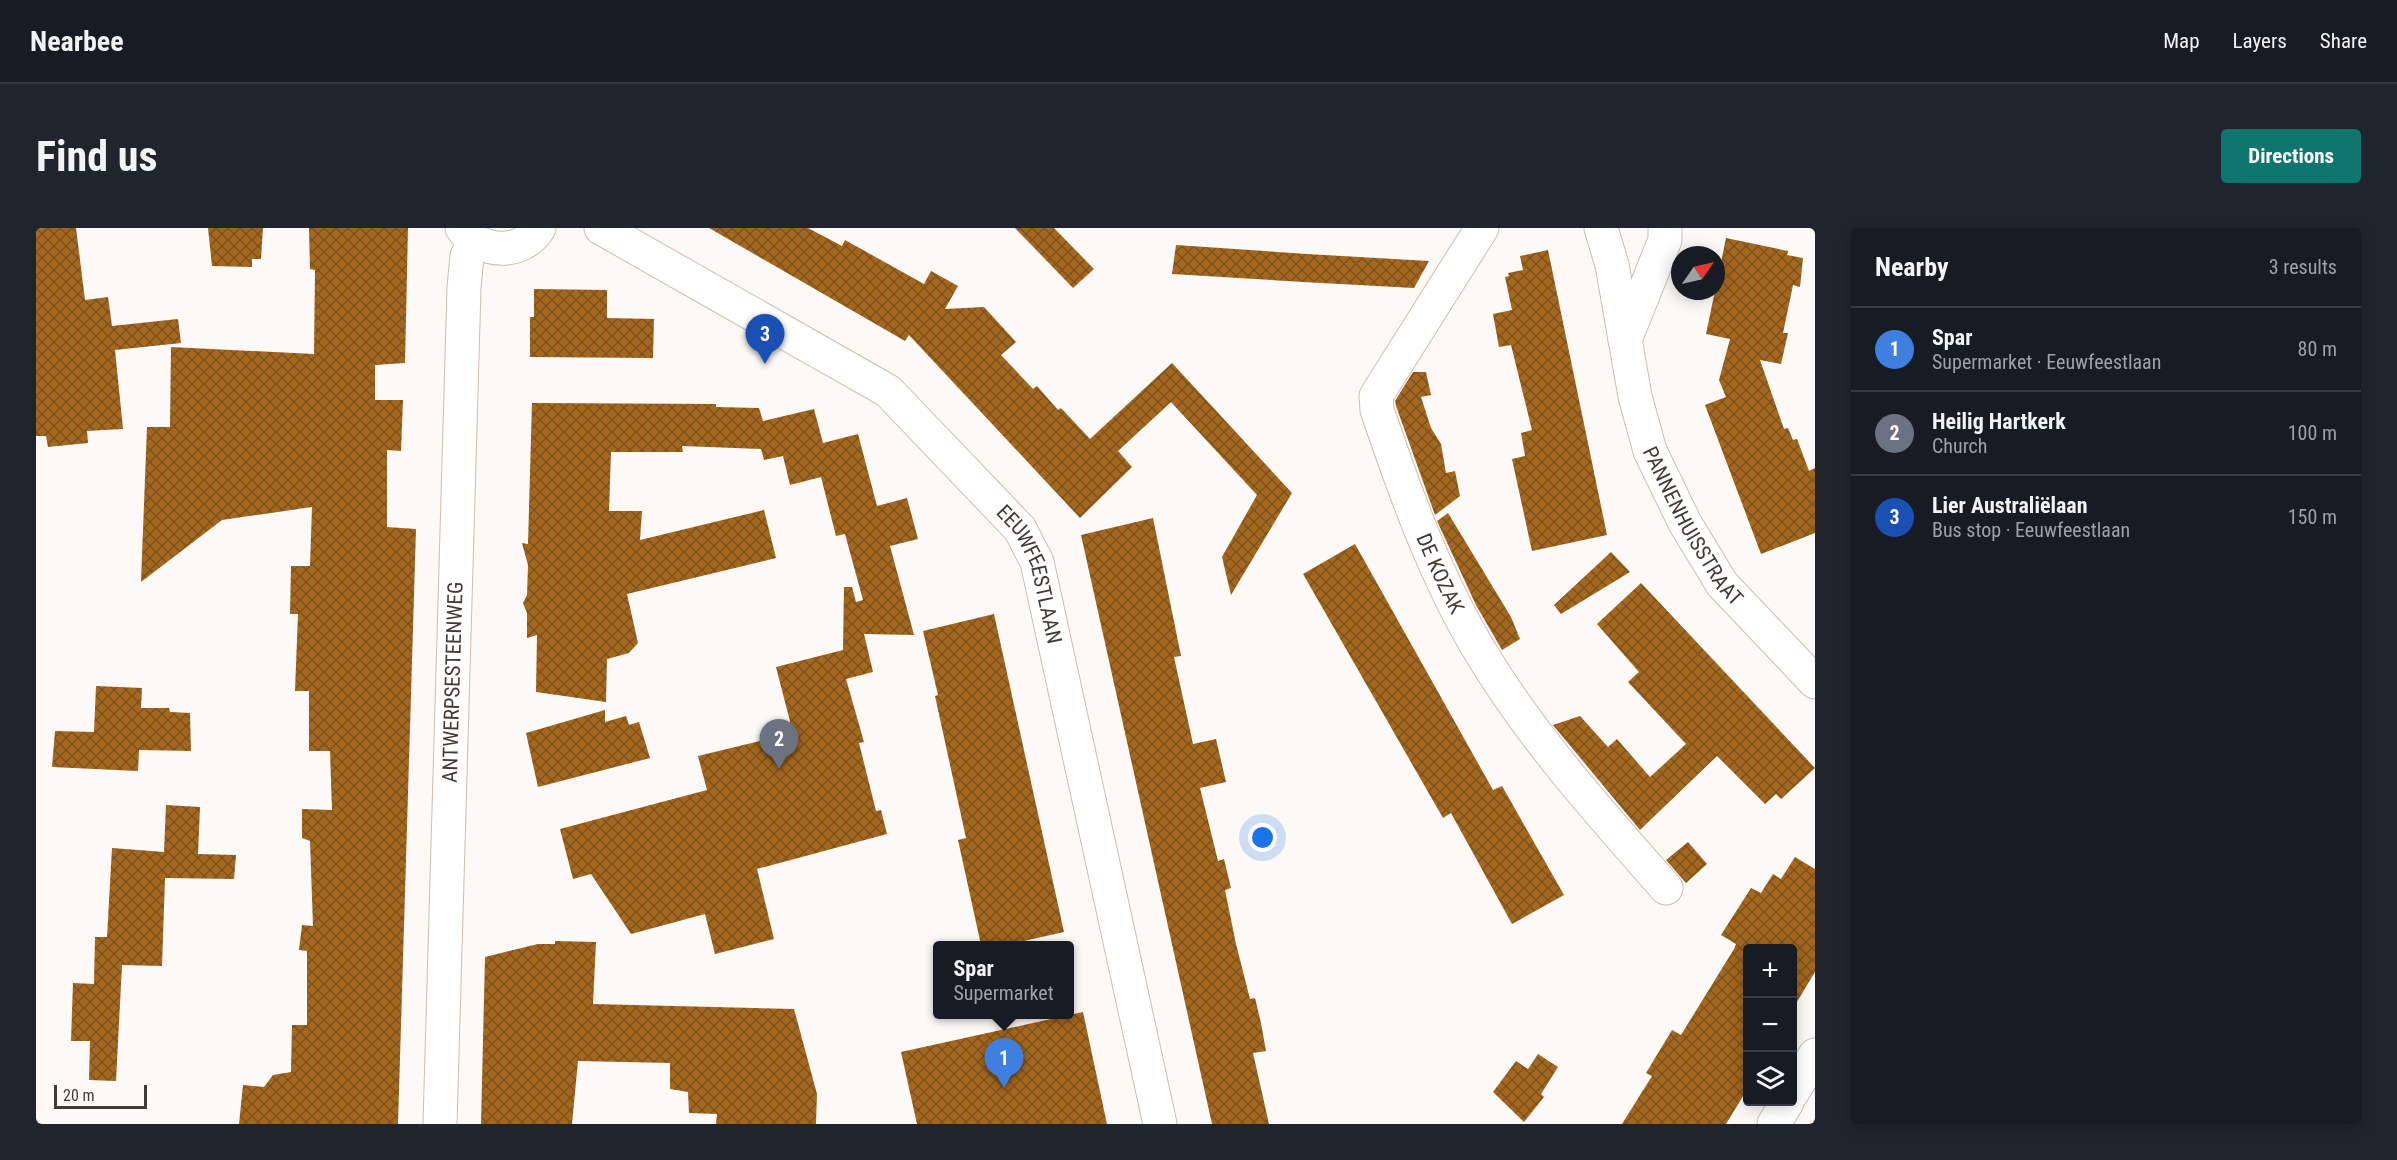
<!DOCTYPE html>
<html lang="en">
<head>
<meta charset="utf-8">
<style>
	body { margin:0; font-family:"Roboto Condensed",sans-serif; background:#20242c; color:#f1f3f6 }
	.controls { position:absolute; right:18px; bottom:18px; display:grid; overflow:hidden; border-radius:6px; box-shadow:0 3px 15px #0003 }
	.controls button { width:54px; height:54px; display:grid; place-items:center; padding:0; border:0; border-bottom:2px solid #363941; background:#171b24; color:#f1f3f6; font:30px sans-serif }
	.compass { position:absolute; left:1635px; top:18px; width:54px; height:54px; border-radius:50%; background:#171b24; box-shadow:0 3px 15px #0003; rotate:56deg }
	.scale { position:absolute; left:18px; bottom:15px; width:93px; box-sizing:border-box; padding-left:6px; border:3px solid #413a35; border-top:0; font-size:16px; line-height:21px; white-space:nowrap; color:#413a35; -webkit-text-stroke:4px #fcf9f6; paint-order:stroke }
	.you { position:absolute; left:1227px; top:610px; width:21px; height:21px; margin:-15px; border:4px solid #fff; border-radius:50%; background:#1a73e8; box-shadow:0 0 0 9px #1a73e833 }
	.badge { display:grid; place-items:center; width:39px; height:39px; border-radius:50%; background:#0f766e; color:#fff; font-size:20px; font-weight:700 }
	.pin { position:absolute; translate:-50% -50px; filter:drop-shadow(0 2px 3px #0008) }
	.pin::after { content:''; position:absolute; top:32px; width:21px; height:18px; background:inherit; clip-path:polygon(0 0,100% 0,50% 100%) }
	.popup { position:absolute; left:897px; top:713px; width:141px; height:78px; box-sizing:border-box; display:grid; place-content:center; border-radius:6px; background:#171b24; filter:drop-shadow(0 2px 4px #0005); font-size:20px; white-space:nowrap; color:#9ea1a6 }
	.popup b { font-size:22px; color:#f1f3f6 }
	.popup::after { content:''; position:absolute; left:50%; top:100%; margin-left:-12px; border:12px solid transparent; border-top-color:#171b24 }
	.list { margin:0; padding:0; list-style:none }
	h2 { display:flex; justify-content:space-between; align-items:center; height:78px; margin:0; padding:0 24px; font-size:26px }
	h2 small { font-size:20px; font-weight:400; color:#9ea1a6 }
	.list li { display:grid; grid-template-columns:39px 1fr auto; gap:18px; align-items:center; box-sizing:border-box; height:84px; padding:0 24px; border-top:2px solid #363941 }
	.list b { display:block; font-size:22px; white-space:nowrap }
	.list p { margin:0; font-size:20px; white-space:nowrap; color:#9ea1a6 }
	.list em { font-size:20px; font-style:normal; color:#9ea1a6 }
	.icon { flex:none; width:33px; height:33px; fill:none; stroke:currentColor; stroke-width:2; stroke-linecap:round; stroke-linejoin:round }
	.map { position:relative; flex:none; width:1779px; height:896px; overflow:hidden; border-radius:6px }
	header { display:flex; align-items:center; gap:36px; box-sizing:border-box; height:84px; padding:0 30px; background:#171b24; border-bottom:2px solid #363941 }
	header strong { font-size:28px }
	nav { display:flex; gap:33px; margin-inline-start:auto; font-size:21px }
	.intro { display:flex; align-items:center; justify-content:space-between; box-sizing:border-box; height:144px; padding:0 36px }
	h1 { margin:0; font-size:42px }
	.button { padding:15px 27px; border-radius:6px; background:#0f766e; color:#fff; font-size:21px; font-weight:700 }
	main { display:flex; gap:36px; padding:0 36px }
	aside { flex:1; background:#171b24; border-radius:6px; box-shadow:0 3px 15px #0003 }
	.map>svg:first-child { display:block }
	.building { fill:url(#building-cross-hatch) }
	.lines { fill:none; stroke-linecap:round; stroke-linejoin:round }
	.minor-casing { stroke:#cebdb1; stroke-width:35 }
	.minor { stroke:#fff; stroke-width:33 }
	.labels { text-anchor:middle; dominant-baseline:central; stroke-width:6; stroke-linejoin:round; paint-order:stroke }
	.street-label { font-size:21px; fill:#413a35; stroke:#fcf9f6 }
</style>
</head>
<body>
<header>
<strong>Nearbee</strong>
<nav><a>Map</a><a>Layers</a><a>Share</a></nav>
</header>
<div class="intro"><h1>Find us</h1><a class="button">Directions</a></div>
<main>
<div class="map">
<svg width="1779" height="896" viewBox="0 0 1779 896">
	<defs>
		<pattern id="building-cross-hatch" width="8" height="8" patternUnits="userSpaceOnUse" patternTransform="scale(1.5)"><rect width="8" height="8" fill="#a3671f"/><path d="M0 0l8 8M0 8l8-8" fill="none" stroke="#7f521b"/></pattern>
	</defs>
	<rect width="100%" height="100%" fill="#fcf9f6"/>
	<path class="building" d="M 0,0 L 40,0 L 49,72 L 72,69 L 76,98 L 142,91 L 145,115 L 79,122 L 87,201 L 51,203 L 52,215 L 12,219 L 10,208 L 0,208 Z
		M 172,0 L 227,0 L 225,31 L 216,31 L 216,39 L 176,38 Z
		M 273,0 L 372,0 L 369,135 L 339,137 L 339,172 L 367,172 L 365,223 L 351,222 L 351,299 L 380,301 L 362,896 L 203,896 L 207,857 L 228,859 L 237,847 L 255,844 L 256,797 L 271,797 L 271,723 L 263,722 L 266,697 L 277,698 L 274,613 L 266,610 L 266,581 L 296,582 L 294,523 L 273,523 L 273,463 L 259,463 L 262,386 L 254,386 L 255,338 L 274,338 L 276,279 L 186,292 L 105,354 L 111,199 L 134,199 L 135,119 L 278,126 L 279,42 L 274,41 Z
		M 673,0 L 772,0 L 806,18 L 809,12 L 888,56 L 895,43 L 922,58 L 909,81 L 948,79 L 980,114 L 965,127 L 997,161 L 1001,158 L 1022,182 L 1025,180 L 1054,211 L 1136,135 L 1256,265 L 1195,367 L 1186,329 L 1221,267 L 1135,174 L 1082,223 L 1096,239 L 1044,290 L 873,107 L 869,113 Z
		M 979,0 L 1018,0 L 1058,41 L 1037,60 Z
		M 1690,10 L 1752,23 L 1751,27 L 1767,30 L 1764,59 L 1757,57 L 1747,105 L 1752,105 L 1745,136 L 1724,132 L 1748,201 L 1752,200 L 1757,212 L 1761,211 L 1773,243 L 1779,240 L 1779,305 L 1725,326 L 1669,177 L 1690,169 L 1683,152 L 1694,111 L 1670,106 Z
		M 1140,17 L 1271,26 L 1393,33 L 1378,60 L 1267,54 L 1136,46 Z
		M 1512,22 L 1571,307 L 1496,323 L 1476,231 L 1489,228 L 1485,205 L 1496,202 L 1475,117 L 1463,119 L 1457,86 L 1476,82 L 1469,49 L 1473,48 L 1472,45 L 1487,42 L 1484,28 Z
		M 498,61 L 571,62 L 571,90 L 618,91 L 617,130 L 494,129 L 494,89 L 498,89 Z
		M 1377,144 L 1390,144 L 1395,167 L 1385,169 L 1395,200 L 1405,216 L 1410,245 L 1419,243 L 1424,268 L 1399,287 L 1360,178 L 1359,173 Z
		M 496,175 L 680,176 L 680,179 L 723,180 L 727,193 L 778,181 L 787,215 L 822,206 L 841,278 L 871,270 L 882,311 L 854,318 L 878,407 L 828,406 L 837,444 L 810,451 L 828,514 L 823,515 L 840,583 L 845,582 L 851,606 L 721,641 L 738,711 L 679,726 L 669,686 L 595,706 L 555,646 L 537,651 L 524,601 L 671,562 L 662,528 L 757,505 L 740,439 L 807,422 L 808,359 L 816,359 L 820,374 L 827,372 L 809,306 L 800,308 L 785,249 L 754,257 L 747,228 L 728,232 L 725,221 L 646,218 L 647,224 L 575,224 L 573,283 L 606,283 L 604,312 L 728,282 L 740,330 L 591,366 L 602,415 L 593,425 L 571,431 L 570,474 L 500,464 L 501,407 L 491,410 L 491,385 L 487,375 L 491,367 L 492,337 L 486,315 L 492,316 Z
		M 1412,285 L 1475,389 L 1484,411 L 1466,422 L 1440,377 L 1401,293 Z
		M 1117,290 L 1145,428 L 1138,429 L 1157,516 L 1180,511 L 1190,554 L 1164,560 L 1182,633 L 1188,631 L 1195,660 L 1189,662 L 1200,716 L 1214,771 L 1219,770 L 1225,795 L 1230,823 L 1217,825 L 1233,896 L 1176,896 L 1045,307 Z
		M 1319,316 L 1457,562 L 1466,558 L 1528,667 L 1476,696 L 1415,585 L 1407,590 L 1267,346 Z
		M 1575,324 L 1594,344 L 1525,386 L 1518,377 Z
		M 1605,355 L 1779,540 L 1745,571 L 1740,566 L 1729,576 L 1681,528 L 1604,602 L 1517,497 L 1544,488 L 1572,519 L 1581,511 L 1614,549 L 1650,516 L 1592,454 L 1603,444 L 1561,396 Z
		M 958,386 L 1028,704 L 970,717 L 945,717 L 922,612 L 930,610 L 899,468 L 902,467 L 887,403 Z
		M 60,458 L 106,460 L 105,480 L 133,480 L 134,484 L 154,485 L 155,523 L 103,522 L 102,543 L 16,539 L 19,503 L 58,504 Z
		M 569,482 L 569,494 L 590,488 L 593,497 L 603,494 L 614,530 L 502,559 L 490,505 Z
		M 130,577 L 164,579 L 162,626 L 200,627 L 198,651 L 129,650 L 126,738 L 86,737 L 80,853 L 53,852 L 54,813 L 35,813 L 37,755 L 58,756 L 59,709 L 71,709 L 76,620 L 128,624 Z
		M 1652,614 L 1671,636 L 1650,655 L 1630,632 Z
		M 1759,629 L 1779,641 L 1779,744 L 1756,782 L 1756,720 L 1712,720 L 1712,860 L 1690,896 L 1586,896 L 1616,848 L 1610,845 L 1636,802 L 1645,807 L 1698,721 L 1700,716 L 1685,707 L 1715,660 L 1725,665 L 1737,646 L 1745,651 Z
		M 519,713 L 560,714 L 557,776 L 758,781 L 781,866 L 780,896 L 680,896 L 681,886 L 653,885 L 652,864 L 634,861 L 634,835 L 542,833 L 536,896 L 445,896 L 449,729 L 502,716 L 519,716 Z
		M 1047,784 L 1071,896 L 881,896 L 865,824 Z
		M 1502,826 L 1522,839 L 1505,866 L 1508,869 L 1488,894 L 1457,864 L 1480,833 L 1492,841 Z"/>
	<g class="lines">
		<g class="minor-casing">
			<g id="minor">
				<path d="M 426,0 C 445,26 485,28 503,0"/>
				<path id="s1" d="M 565,0 L 852,163 L 984,301 L 1001,334 L 1124,896"/>
				<path id="s2" d="M 1446,0 L 1340,168 L 1341,182 C 1368,261 1396,340 1438,413 C 1490,503 1561,582 1630,660"/>
				<path id="s3" d="M 1565,0 L 1576,37 L 1599,168 L 1614,223 L 1649,295 L 1686,356 L 1779,454"/>
				<path d="M 1589,112 L 1629,12 L 1629,0"/>
				<path d="M 1756,865 L 1779,827"/>
				<path id="s4" d="M 404,896 L 428,60 L 431,28 L 438,14"/>
				<path d="M 1738,896 L 1751,874"/>
			</g>
		</g>
		<use href="#minor" class="minor"/>
	</g>
	<g class="labels">
		<g class="street-label">
			<text stroke="none"><textPath href="#s3" startOffset="315">PANNENHUISSTRAAT</textPath></text>
			<text stroke="none"><textPath href="#s2" startOffset="388">DE KOZAK</textPath></text>
			<text stroke="none"><textPath href="#s1" startOffset="567">EEUWFEESTLAAN</textPath></text>
			<text stroke="none"><textPath href="#s4" startOffset="442">ANTWERPSESTEENWEG</textPath></text>
		</g>
	</g>
</svg>
<div class="controls">
<button>+</button>
<button>−</button>
<button><svg class="icon" aria-label="layers" viewBox="0 0 24 24"><path d="M12 4l9 5-9 5-9-5zM3 14l9 5 9-5"/></svg></button>
</div>
<svg class="compass" viewBox="-18 -18 36 36"><path d="M0-13l5 13h-10z" fill="#e53935"/><path d="M0 13l5-13h-10z" fill="#9ea1a6"/></svg>
<div class="scale">20 m</div>
<div class="you"></div>
<div class="pin badge" style="left:968px;top:860px;background:#3f7fe0">1</div>
<div class="popup"><b>Spar</b>Supermarket</div>
<div class="pin badge" style="left:743px;top:541px;background:#6b7280">2</div>
<div class="pin badge" style="left:729px;top:136px;background:#1a4fb4">3</div>
</div>
<aside>
<h2>Nearby<small>3 results</small></h2>
<ul class="list">
<li><span class="badge" style="background:#3f7fe0">1</span><div><b>Spar</b><p>Supermarket · Eeuwfeestlaan</p></div><em>80 m</em></li>
<li><span class="badge" style="background:#6b7280">2</span><div><b>Heilig Hartkerk</b><p>Church</p></div><em>100 m</em></li>
<li><span class="badge" style="background:#1a4fb4">3</span><div><b>Lier Australiëlaan</b><p>Bus stop · Eeuwfeestlaan</p></div><em>150 m</em></li>
</ul>
</aside>
</main>
</body>
</html>
